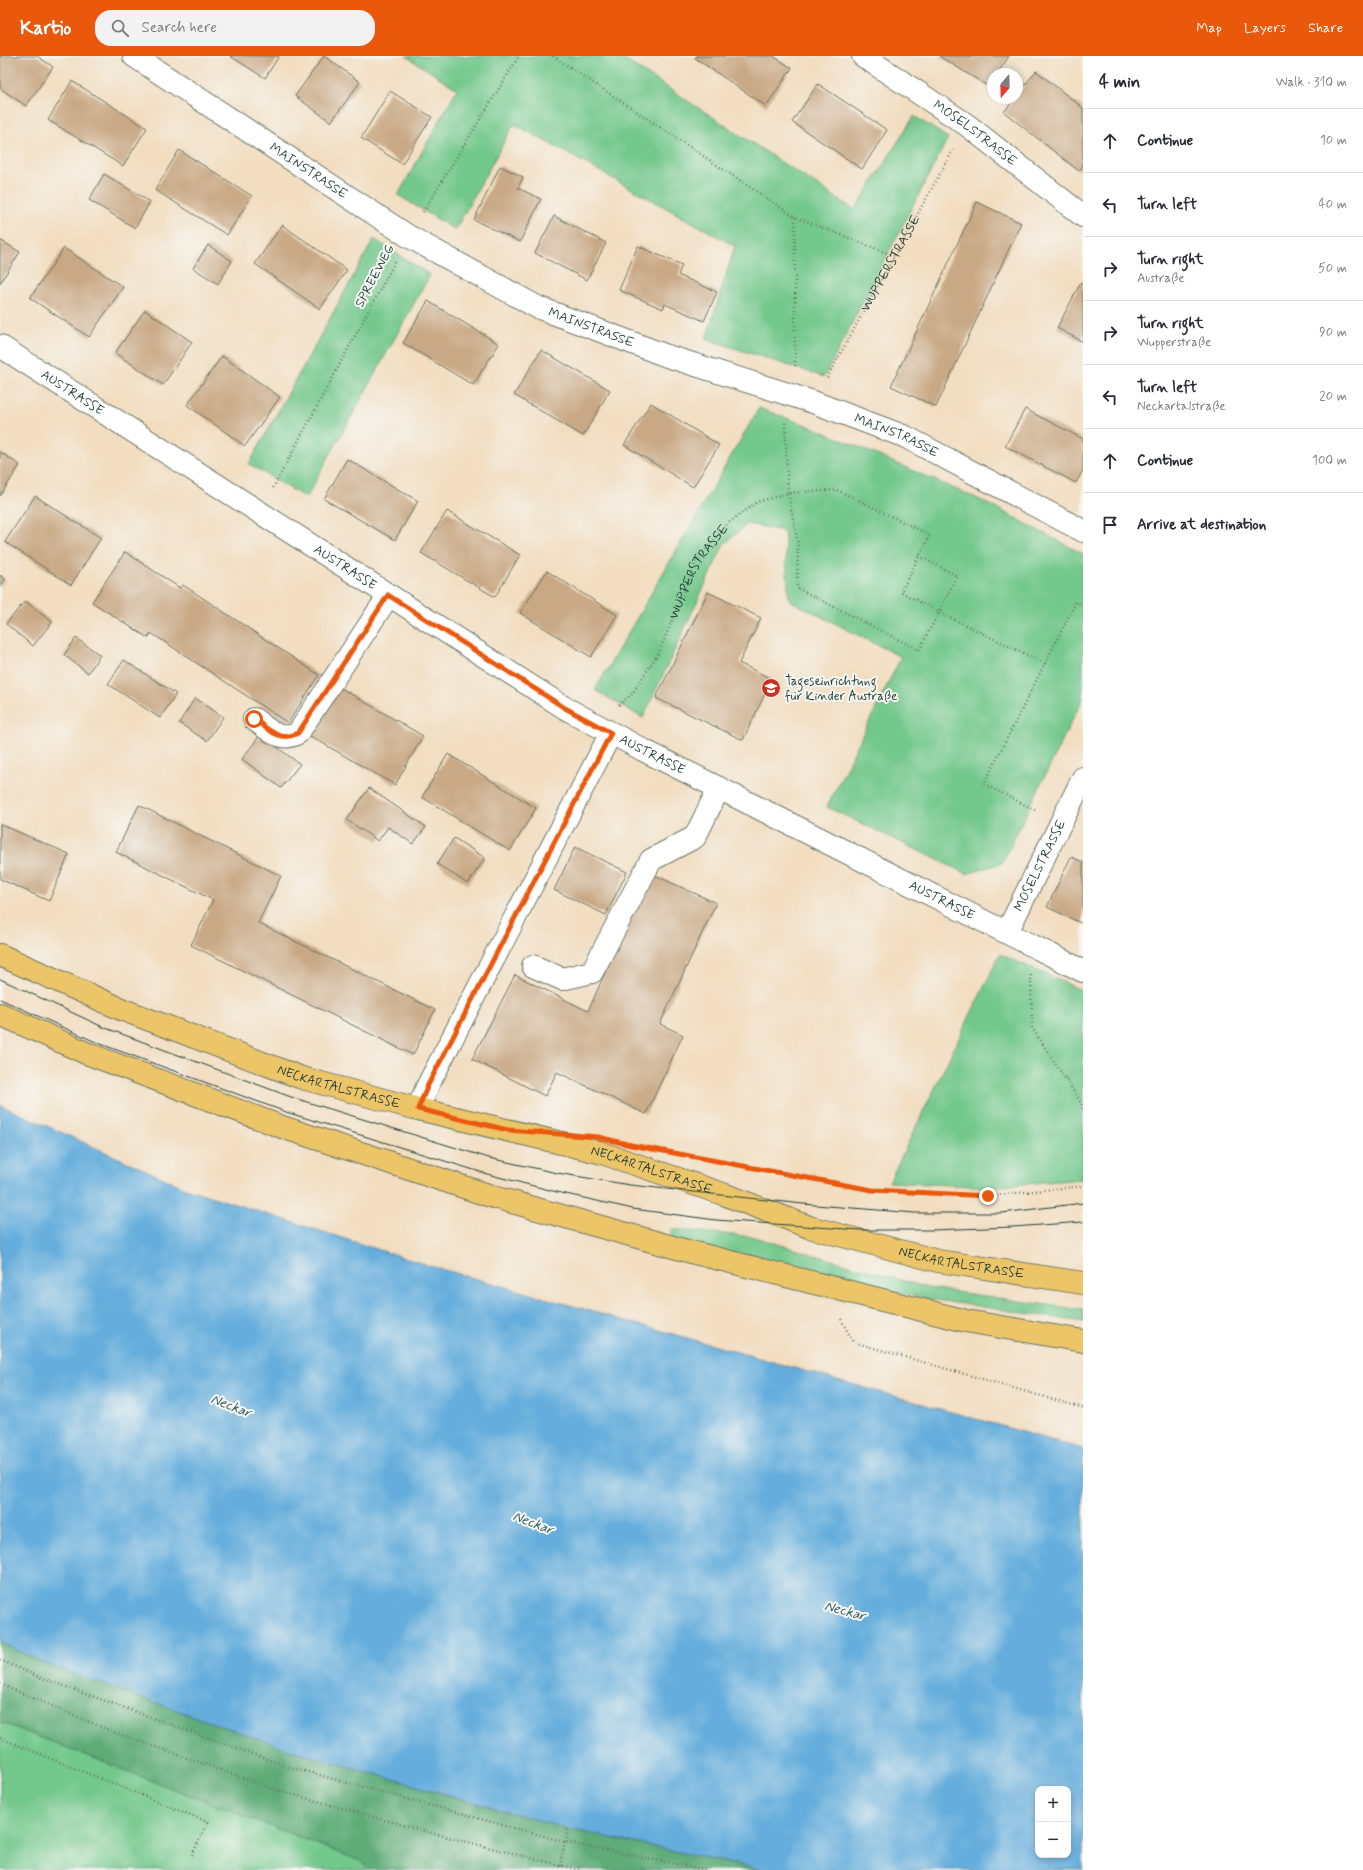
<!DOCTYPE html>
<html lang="en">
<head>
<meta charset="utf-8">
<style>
	body { margin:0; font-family:Mynerve,sans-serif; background:#f2f2f3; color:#2b2b33 }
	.controls { position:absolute; right:12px; bottom:12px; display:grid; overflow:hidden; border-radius:8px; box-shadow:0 2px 6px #0003 }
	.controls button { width:36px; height:36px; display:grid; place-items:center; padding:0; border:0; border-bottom:1px solid #e1e1e2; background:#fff; color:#2b2b33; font:20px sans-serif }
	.compass { position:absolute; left:987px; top:12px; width:36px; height:36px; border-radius:50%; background:#fff; box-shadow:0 2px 6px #0003; rotate:199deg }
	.stop { position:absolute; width:12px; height:12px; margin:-9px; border:3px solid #ea580c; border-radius:50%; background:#fff }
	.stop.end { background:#ea580c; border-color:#fff; box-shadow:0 1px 4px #0008 }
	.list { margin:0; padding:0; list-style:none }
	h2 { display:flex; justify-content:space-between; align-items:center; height:52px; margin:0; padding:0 16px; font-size:17px }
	h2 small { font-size:13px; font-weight:400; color:#7c7c81 }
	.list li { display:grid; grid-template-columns:26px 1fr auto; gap:12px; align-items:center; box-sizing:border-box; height:64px; padding:0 16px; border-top:1px solid #e1e1e2 }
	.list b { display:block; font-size:15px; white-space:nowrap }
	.list p { margin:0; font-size:13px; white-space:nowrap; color:#7c7c81 }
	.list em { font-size:13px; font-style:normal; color:#7c7c81 }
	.icon { flex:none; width:22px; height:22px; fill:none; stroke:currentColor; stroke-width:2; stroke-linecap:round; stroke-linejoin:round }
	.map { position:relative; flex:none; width:1083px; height:1814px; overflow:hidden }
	header { display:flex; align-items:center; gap:24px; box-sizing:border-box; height:56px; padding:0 20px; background:#ea580c; color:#fff }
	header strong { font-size:19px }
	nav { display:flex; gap:22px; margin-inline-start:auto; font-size:14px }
	.search { width:280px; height:36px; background:#f2f2f3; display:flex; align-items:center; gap:10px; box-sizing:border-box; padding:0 14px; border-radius:16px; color:#7c7c81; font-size:15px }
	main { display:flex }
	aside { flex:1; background:#fff }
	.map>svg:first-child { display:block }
	.green { fill:#73c88c; stroke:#498260 }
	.forest { fill:#5eac78; stroke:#3e7456 }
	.water { fill:#65addc; stroke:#427588; fill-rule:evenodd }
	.building { fill:#c9a985 }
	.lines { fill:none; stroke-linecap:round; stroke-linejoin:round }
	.minor-casing { stroke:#697565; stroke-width:24 }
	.major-casing { stroke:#697565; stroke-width:24 }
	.path { stroke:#697565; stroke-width:2.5; stroke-dasharray:1 3; stroke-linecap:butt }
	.minor { stroke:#fff; stroke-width:22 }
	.major { stroke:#edc569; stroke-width:22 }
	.tram { stroke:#1f3d34; stroke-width:1 }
	.route { stroke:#ea580c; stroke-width:5 }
	.labels { text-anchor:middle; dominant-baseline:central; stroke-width:4; stroke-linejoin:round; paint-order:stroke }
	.street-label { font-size:13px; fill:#1f3d34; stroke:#f6f6f2 }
	.poi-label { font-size:13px; fill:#1f3d34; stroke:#f6f6f2; text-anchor:start }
	.water-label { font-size:14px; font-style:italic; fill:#345f66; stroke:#f6f6f2 }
</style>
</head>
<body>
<header>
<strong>Kartio</strong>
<div class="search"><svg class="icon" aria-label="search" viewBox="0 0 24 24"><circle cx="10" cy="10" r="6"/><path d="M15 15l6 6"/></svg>Search here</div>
<nav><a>Map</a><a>Layers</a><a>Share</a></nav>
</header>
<main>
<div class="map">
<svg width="1083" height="1814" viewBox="0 0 1083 1814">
	<rect width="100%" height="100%" fill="#f6f6f2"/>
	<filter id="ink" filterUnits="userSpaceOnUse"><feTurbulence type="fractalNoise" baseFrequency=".025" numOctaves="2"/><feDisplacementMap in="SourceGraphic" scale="8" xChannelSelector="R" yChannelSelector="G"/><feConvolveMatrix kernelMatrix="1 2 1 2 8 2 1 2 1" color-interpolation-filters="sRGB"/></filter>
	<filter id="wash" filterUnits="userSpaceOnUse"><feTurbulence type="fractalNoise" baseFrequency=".012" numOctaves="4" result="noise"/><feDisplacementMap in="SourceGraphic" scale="16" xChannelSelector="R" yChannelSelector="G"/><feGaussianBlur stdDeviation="0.9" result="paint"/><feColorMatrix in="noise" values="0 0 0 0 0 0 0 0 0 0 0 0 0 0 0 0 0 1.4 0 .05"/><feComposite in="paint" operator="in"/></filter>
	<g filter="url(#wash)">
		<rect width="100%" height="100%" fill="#f2ddc0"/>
		<path class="green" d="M 406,0 L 619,0 L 855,154 L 914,60 L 948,82 L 824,321 L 706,283 L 735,190 L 514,68 L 455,174 L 398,139 L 457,33 Z
			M 374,183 L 430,219 L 306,442 L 249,408 Z
			M 759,352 L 817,373 L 985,446 L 1083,498 L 1083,642 L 1002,807 L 967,818 L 827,751 L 901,601 L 789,544 L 784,475 L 747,468 L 724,488 L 643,662 L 595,634 Z
			M 1000,898 L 1083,935 L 1083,1123 L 988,1131 L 889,1126 Z
			M 672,1173 L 754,1181 L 928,1232 L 1083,1254 L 1083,1266 L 929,1243 L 811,1218 L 671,1184 Z
			M 0,1666 L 361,1805 L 370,1814 L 0,1814 Z"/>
		<path class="forest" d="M 0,1586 L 50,1610 L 291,1694 L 568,1773 L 765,1814 L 370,1814 L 361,1805 L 0,1666 Z"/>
		<path class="water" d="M 0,1049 L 188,1133 L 427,1209 L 1083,1393 L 1083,1814 L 765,1814 L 568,1773 L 291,1694 L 50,1610 L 0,1586 ZM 1038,1733 L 1068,1733 L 1068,1799 L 1038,1799 Z"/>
		<g id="blocks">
			<path class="building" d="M 0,0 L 37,0 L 53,11 L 26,50 L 0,32 Z
				M 230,0 L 279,0 L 265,22 Z
				M 324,0 L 360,26 L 331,66 L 295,40 Z
				M 697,0 L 773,0 L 792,12 L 766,50 L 695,2 Z
				M 939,0 L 1009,0 L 997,18 L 993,18 L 993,25 L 989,31 Z
				M 1036,15 L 1083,52 L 1083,109 L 1079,115 L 1004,56 L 1015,42 L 1017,42 L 1017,39 Z
				M 72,25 L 147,72 L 123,110 L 48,64 Z
				M 818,28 L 887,74 L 862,113 L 792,66 Z
				M 390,35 L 432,61 L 402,108 L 361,82 Z
				M 179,94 L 252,140 L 227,179 L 155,134 Z
				M 500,110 L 523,121 L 518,132 L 541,143 L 520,186 L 474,164 Z
				M 104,118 L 150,146 L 135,172 L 89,144 Z
				M 977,146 L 1021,167 L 936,351 L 891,330 Z
				M 554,160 L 606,187 L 587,224 L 535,197 Z
				M 282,169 L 347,214 L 320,253 L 255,208 Z
				M 0,184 L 20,196 L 0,227 Z
				M 208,189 L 232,205 L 218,228 L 193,212 Z
				M 638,190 L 682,209 L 678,219 L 717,236 L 704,265 L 665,248 L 663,253 L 619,234 Z
				M 64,192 L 123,231 L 89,281 L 30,242 Z
				M 1081,226 L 1083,227 L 1083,286 L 1057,272 Z
				M 428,245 L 499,288 L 473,329 L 403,287 Z
				M 145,254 L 192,286 L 163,329 L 115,297 Z
				M 541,294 L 610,334 L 583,380 L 514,339 Z
				M 222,300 L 280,341 L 245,390 L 187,349 Z
				M 651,347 L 719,389 L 693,431 L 624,389 Z
				M 1025,353 L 1083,383 L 1083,414 L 1076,427 L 1005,390 Z
				M 0,396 L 20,409 L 0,440 Z
				M 347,403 L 418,445 L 395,484 L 324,443 Z
				M 35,440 L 101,482 L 71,529 L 5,486 Z
				M 447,455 L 520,499 L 495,541 L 421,497 Z
				M 125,496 L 180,532 L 183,529 L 319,619 L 288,667 L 151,577 L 148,582 L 92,546 Z
				M 547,515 L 617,559 L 591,601 L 520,557 Z
				M 0,519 L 5,523 L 0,531 Z
				M 708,536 L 761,562 L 739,607 L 772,623 L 743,684 L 656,642 Z
				M 25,545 L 52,566 L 33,590 L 6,568 Z
				M 76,582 L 100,599 L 88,617 L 64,599 Z
				M 124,604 L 176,638 L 160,662 L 108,628 Z
				M 334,628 L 423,680 L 395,729 L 305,677 Z
				M 195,642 L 223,661 L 207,685 L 179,667 Z
				M 260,679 L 300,708 L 281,732 L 242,703 Z
				M 448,698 L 536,752 L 510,795 L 422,741 Z
				M 369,732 L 426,771 L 413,788 L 388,771 L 378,785 L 347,764 Z
				M 139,749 L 281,820 L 258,867 L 435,954 L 413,999 L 191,889 L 213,844 L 116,796 Z
				M 0,768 L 69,798 L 49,845 L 0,823 Z
				M 454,782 L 485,802 L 468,828 L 437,808 Z
				M 575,791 L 627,816 L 606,859 L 554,834 Z
				M 1071,801 L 1083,806 L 1083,868 L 1047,851 Z
				M 650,817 L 716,847 L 660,968 L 683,979 L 646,1058 L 557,1016 L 545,1040 L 472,1003 L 515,919 L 588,955 Z"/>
		</g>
	</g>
	<g filter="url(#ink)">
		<use href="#blocks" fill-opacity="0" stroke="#697565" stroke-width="1"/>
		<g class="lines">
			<g class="minor-casing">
				<g id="minor">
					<path id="s3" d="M 134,0 L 408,180 L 537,251 L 667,300 L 813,346 L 906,381 L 1083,475"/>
					<path id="s4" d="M 863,0 L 967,69 L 1083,160"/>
					<path id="s5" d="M 0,290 L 565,652 L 643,694 L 1083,915"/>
					<path d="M 254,663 C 268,673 280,687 298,677 L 389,539"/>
					<path id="s6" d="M 1007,876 L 1083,722"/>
					<path d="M 533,910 L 562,923 L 592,916 L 651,804 L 695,781 L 719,732"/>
					<path d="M 418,1053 L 427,1031 L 611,677"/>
				</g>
			</g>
			<g class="major-casing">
				<g id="major">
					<path id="s7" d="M 0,899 L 121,953 L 302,1022 L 418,1053 L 599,1096 L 726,1139 L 809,1171 L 938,1205 L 1083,1227"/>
					<path d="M 0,958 L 86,997 L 282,1071 L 494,1141 L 691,1196 L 966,1265 L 1083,1285"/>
				</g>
			</g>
			<g class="path">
				<path d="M 553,0 L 795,161 L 895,200"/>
				<path d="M 423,156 L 519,0"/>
				<path d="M 795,161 L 795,311"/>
				<path id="s1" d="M 827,322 L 953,94"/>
				<path d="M 273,432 L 396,204"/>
				<path d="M 837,434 L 930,479 L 901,536 L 939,556 L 919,594 L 797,532 L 798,487 L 788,437 Z"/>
				<path d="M 919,500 L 957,520 L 939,556 L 1046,608"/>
				<path id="s2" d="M 619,649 L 632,638 L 659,596 L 696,506 L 727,468 L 757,446 L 788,437 L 785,366"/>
				<path d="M 1035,754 L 984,728 L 1076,546 L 1083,549"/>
				<path d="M 1031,919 L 1032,972 L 1082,1048 L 1083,1054"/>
				<path d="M 723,1106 L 872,1134 L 988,1140 L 1083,1130"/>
				<path d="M 841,1263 L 853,1286 L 1083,1352"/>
				<path d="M 0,1604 L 39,1621 L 286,1710 L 565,1786 L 706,1814"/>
				<path d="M 0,1628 L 111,1675 L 277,1734 L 424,1775 L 579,1814"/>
				<path d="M 0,1682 L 208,1766 L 192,1799"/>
				<path d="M 560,1810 L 568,1773"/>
			</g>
			<use href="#minor" class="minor"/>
			<use href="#major" class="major"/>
			<path class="tram" d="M 0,923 L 103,971 L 291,1041 L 489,1102 L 557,1117 L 630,1129 L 803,1148 L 915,1157 L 1002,1157 L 1083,1147
				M 0,943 L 98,987 L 286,1056 L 487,1118 L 557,1136 L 633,1153 L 716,1164 L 860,1174 L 932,1174 L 1013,1171 L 1083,1166"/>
		</g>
	</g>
	<g class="lines" filter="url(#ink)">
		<path class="route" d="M 254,663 C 268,673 280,687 298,677 L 388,539 L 565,652 L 611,677 L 427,1031 L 418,1053 L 508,1074 L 598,1081 L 631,1089 L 872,1134 L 988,1140"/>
	</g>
	<defs>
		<g id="school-disc" transform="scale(1)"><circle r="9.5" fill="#c8321e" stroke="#f6f6f2"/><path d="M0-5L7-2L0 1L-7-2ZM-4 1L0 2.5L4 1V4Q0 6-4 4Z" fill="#fff"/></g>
	</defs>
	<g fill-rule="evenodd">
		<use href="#school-disc" x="771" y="632"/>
	</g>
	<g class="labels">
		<g class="street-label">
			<text stroke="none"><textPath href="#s4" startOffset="136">MOSELSTRASSE</textPath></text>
			<text stroke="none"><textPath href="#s3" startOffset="209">MAINSTRASSE</textPath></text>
			<text stroke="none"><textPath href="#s1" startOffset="131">WUPPERSTRASSE</textPath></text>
			<text transform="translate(375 220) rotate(-62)">SPREEWEG</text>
			<text stroke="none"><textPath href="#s3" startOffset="533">MAINSTRASSE</textPath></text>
			<text stroke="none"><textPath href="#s5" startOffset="86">AUSTRASSE</textPath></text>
			<text stroke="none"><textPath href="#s3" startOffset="857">MAINSTRASSE</textPath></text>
			<text stroke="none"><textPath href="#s5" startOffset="410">AUSTRASSE</textPath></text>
			<text stroke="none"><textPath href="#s2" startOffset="157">WUPPERSTRASSE</textPath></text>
			<text stroke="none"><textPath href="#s5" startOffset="770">AUSTRASSE</textPath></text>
			<text stroke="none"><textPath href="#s6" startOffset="74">MOSELSTRASSE</textPath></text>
			<text stroke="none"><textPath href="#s5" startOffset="1094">AUSTRASSE</textPath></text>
			<text stroke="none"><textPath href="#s7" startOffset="364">NECKARTALSTRASSE</textPath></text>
			<text stroke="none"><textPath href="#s7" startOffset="688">NECKARTALSTRASSE</textPath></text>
			<text stroke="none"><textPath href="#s7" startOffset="1012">NECKARTALSTRASSE</textPath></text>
		</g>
		<g class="poi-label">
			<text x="785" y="625">Tageseinrichtung<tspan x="785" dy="15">für Kinder Austraße</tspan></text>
		</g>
		<g class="water-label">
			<text transform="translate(231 1350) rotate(21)">Neckar</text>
			<text transform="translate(533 1467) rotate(21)">Neckar</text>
			<text transform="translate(845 1555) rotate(15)">Neckar</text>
		</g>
	</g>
</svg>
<div class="controls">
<button>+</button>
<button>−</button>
</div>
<svg class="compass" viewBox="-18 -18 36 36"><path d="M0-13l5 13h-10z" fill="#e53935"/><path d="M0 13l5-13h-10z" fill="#7c7c81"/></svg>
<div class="stop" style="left:254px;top:663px"></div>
<div class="stop end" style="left:988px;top:1140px"></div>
</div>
<aside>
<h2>4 min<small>Walk · 310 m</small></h2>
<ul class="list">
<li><svg class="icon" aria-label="ahead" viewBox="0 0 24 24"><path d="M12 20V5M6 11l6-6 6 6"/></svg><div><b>Continue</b></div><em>10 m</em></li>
<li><svg class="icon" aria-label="left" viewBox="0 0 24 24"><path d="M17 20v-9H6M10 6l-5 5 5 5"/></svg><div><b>Turn left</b></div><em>40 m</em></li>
<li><svg class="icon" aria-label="right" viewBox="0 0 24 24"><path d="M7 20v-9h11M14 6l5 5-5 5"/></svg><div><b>Turn right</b><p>Austraße</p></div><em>50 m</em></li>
<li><svg class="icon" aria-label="right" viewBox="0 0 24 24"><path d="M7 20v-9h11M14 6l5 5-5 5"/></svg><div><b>Turn right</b><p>Wupperstraße</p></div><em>90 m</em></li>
<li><svg class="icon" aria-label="left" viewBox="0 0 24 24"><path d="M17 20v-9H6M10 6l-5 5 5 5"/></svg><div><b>Turn left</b><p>Neckartalstraße</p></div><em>20 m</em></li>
<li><svg class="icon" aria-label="ahead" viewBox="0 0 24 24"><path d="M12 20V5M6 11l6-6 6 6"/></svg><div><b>Continue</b></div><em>100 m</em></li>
<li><svg class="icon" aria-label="arrive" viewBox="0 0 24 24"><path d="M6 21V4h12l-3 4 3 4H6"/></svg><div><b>Arrive at destination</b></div></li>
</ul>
</aside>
</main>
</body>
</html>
